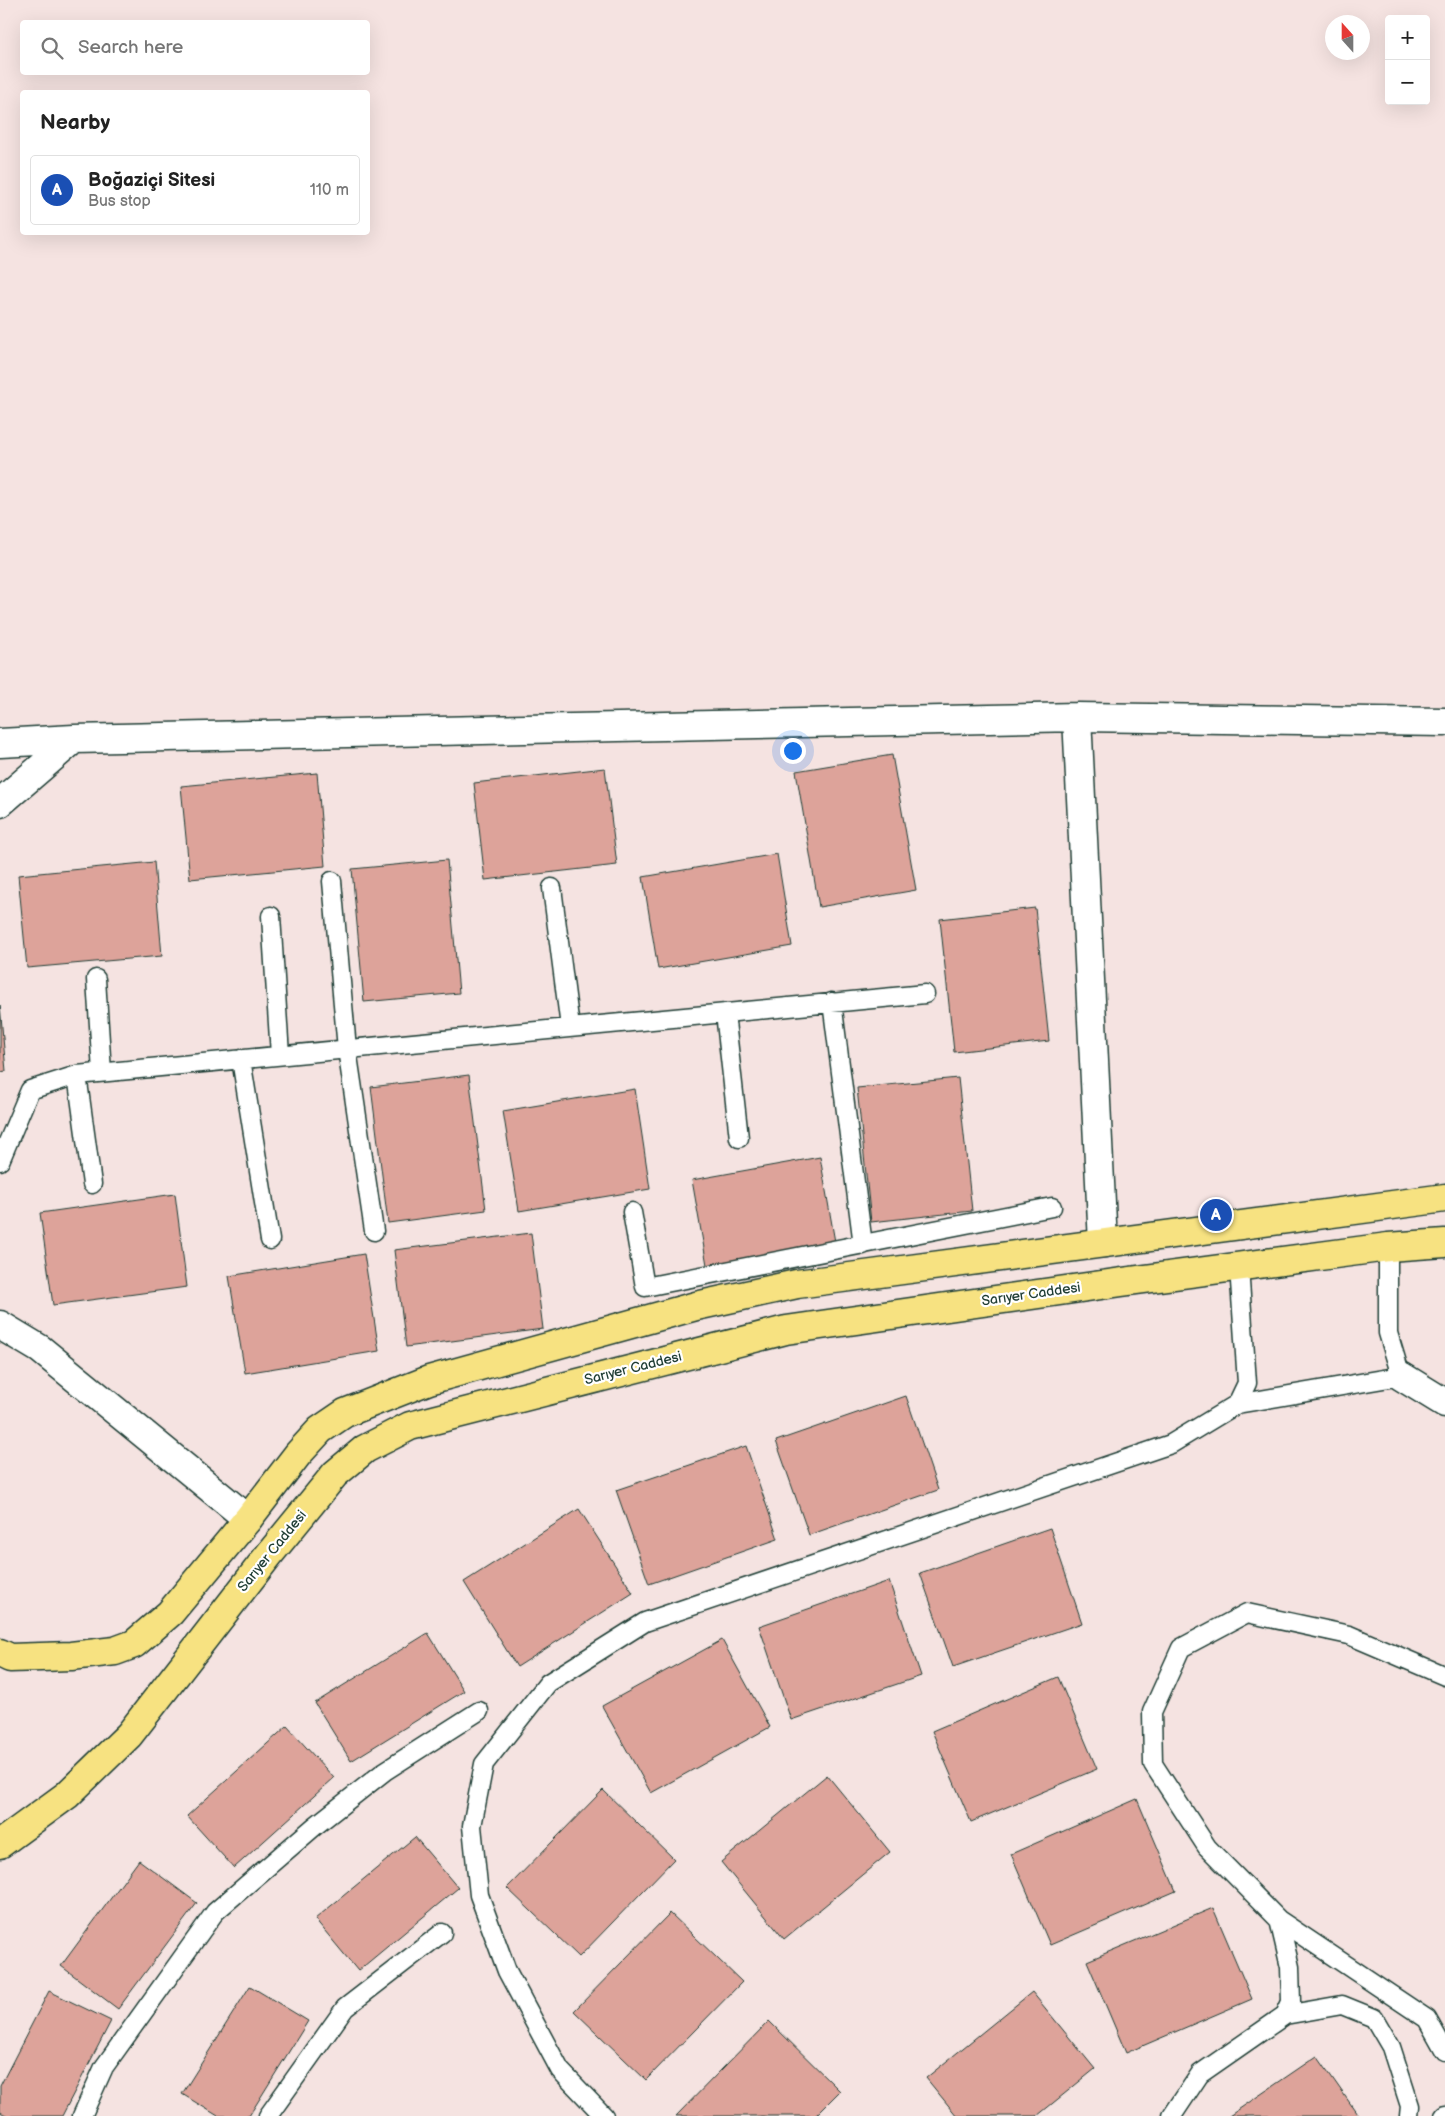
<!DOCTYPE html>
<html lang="en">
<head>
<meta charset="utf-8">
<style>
	body { margin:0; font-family:"Balsamiq Sans",sans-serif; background:#f6f6f6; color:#222 }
	.controls { position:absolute; right:15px; top:15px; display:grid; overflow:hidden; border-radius:5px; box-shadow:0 5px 20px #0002 }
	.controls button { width:45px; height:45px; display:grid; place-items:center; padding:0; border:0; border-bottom:1px solid #e0e0e0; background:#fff; color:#222; font:25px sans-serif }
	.compass { position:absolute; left:1325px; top:15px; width:45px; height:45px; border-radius:50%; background:#fff; box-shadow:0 5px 20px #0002; rotate:339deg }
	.you { position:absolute; left:792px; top:750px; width:18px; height:18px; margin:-12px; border:4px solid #fff; border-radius:50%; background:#1a73e8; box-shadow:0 0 0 8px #1a73e833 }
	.badge { display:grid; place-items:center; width:32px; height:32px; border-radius:50%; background:#7c3aed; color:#fff; font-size:16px; font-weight:700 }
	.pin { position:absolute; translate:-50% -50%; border:2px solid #fff; box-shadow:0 1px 5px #0006 }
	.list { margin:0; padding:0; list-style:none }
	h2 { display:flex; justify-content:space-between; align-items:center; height:65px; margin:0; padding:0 20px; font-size:21px }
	h2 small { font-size:16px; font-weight:400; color:#767676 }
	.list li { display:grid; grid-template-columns:32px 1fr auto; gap:15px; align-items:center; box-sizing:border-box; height:70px; margin:0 10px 10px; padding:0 10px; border:1px solid #e0e0e0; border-radius:5px }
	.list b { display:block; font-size:19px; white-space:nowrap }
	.list p { margin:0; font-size:16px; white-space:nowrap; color:#767676 }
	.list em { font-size:16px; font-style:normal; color:#767676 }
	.icon { flex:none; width:28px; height:28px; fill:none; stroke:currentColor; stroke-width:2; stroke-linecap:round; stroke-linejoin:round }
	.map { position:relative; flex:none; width:1445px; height:2116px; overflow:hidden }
	.search { position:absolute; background:#fff; box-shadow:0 5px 20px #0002; left:20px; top:20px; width:350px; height:55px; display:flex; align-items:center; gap:12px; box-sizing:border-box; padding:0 18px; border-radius:5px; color:#767676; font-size:19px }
	.panel { position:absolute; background:#fff; box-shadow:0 5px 20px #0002; left:20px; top:90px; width:350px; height:145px; border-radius:5px }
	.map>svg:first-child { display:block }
	.building { fill:#dda39a; stroke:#1f3d34 }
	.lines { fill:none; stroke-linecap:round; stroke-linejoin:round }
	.service-casing { stroke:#1f3d34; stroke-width:21 }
	.minor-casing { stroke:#1f3d34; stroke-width:31 }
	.primary-casing { stroke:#1f3d34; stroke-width:31 }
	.service { stroke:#fff; stroke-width:18 }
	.minor { stroke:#fff; stroke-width:28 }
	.primary { stroke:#f7e281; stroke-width:28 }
	.labels { text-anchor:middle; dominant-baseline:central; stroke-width:4.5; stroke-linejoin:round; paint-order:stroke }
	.street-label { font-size:14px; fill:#1f3d34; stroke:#fff }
</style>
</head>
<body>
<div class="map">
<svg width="1445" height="2116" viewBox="0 0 1445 2116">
	<rect width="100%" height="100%" fill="#f5e3e1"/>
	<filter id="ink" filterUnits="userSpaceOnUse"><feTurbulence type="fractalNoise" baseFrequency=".02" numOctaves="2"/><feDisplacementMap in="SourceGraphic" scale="10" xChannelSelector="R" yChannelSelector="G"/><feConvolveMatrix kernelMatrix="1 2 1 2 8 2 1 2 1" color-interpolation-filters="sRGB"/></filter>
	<g filter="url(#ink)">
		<path class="building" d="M 892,755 L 916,890 L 819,907 L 796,771 Z
			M 605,768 L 617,865 L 485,880 L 474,783 Z
			M 317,773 L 325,866 L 190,879 L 181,786 Z
			M 777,854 L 792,946 L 658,969 L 643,877 Z
			M 447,860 L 459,993 L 364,1002 L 352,869 Z
			M 154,862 L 162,956 L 27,968 L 18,875 Z
			M 1035,908 L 1049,1041 L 954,1052 L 940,919 Z
			M 0,1005 L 6,1071 L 0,1072 Z
			M 469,1075 L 486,1210 L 388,1223 L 371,1087 Z
			M 958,1078 L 972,1211 L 871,1222 L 857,1088 Z
			M 635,1089 L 650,1189 L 519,1211 L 503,1111 Z
			M 820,1157 L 835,1242 L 707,1265 L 692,1180 Z
			M 175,1194 L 187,1287 L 53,1305 L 40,1213 Z
			M 531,1233 L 543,1329 L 406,1347 L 394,1250 Z
			M 364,1254 L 379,1351 L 245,1373 L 229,1276 Z
			M 906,1396 L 938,1490 L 809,1535 L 776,1441 Z
			M 746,1446 L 778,1539 L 649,1584 L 616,1490 Z
			M 579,1509 L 633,1593 L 517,1667 L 464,1582 Z
			M 1050,1528 L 1082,1623 L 953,1667 L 920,1573 Z
			M 889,1581 L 921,1676 L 791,1720 L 759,1626 Z
			M 428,1633 L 464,1691 L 351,1761 L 315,1703 Z
			M 722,1640 L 770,1727 L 651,1793 L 602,1706 Z
			M 1058,1677 L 1097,1769 L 971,1822 L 932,1731 Z
			M 287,1726 L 334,1778 L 234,1868 L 187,1816 Z
			M 827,1775 L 890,1852 L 784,1939 L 721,1862 Z
			M 603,1790 L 674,1859 L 579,1957 L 507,1888 Z
			M 1137,1799 L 1176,1891 L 1050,1945 L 1011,1854 Z
			M 415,1837 L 458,1888 L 358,1971 L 315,1919 Z
			M 139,1860 L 197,1903 L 118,2009 L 61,1966 Z
			M 1213,1908 L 1252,1999 L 1126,2053 L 1087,1961 Z
			M 670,1913 L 742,1982 L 646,2080 L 574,2011 Z
			M 250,1986 L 308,2021 L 249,2116 L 218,2116 L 182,2094 Z
			M 49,1991 L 111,2021 L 62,2116 L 8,2116 L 0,2112 L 0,2086 Z
			M 1032,1992 L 1095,2069 L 1037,2116 L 957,2116 L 926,2078 Z
			M 769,2021 L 840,2091 L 815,2116 L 676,2116 Z
			M 1317,2056 L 1359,2116 L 1229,2116 Z"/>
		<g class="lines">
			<g class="service-casing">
				<path id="service" d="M 332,881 L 347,1049 L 374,1231
					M 552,888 L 570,1027
					M 271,916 L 280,1055
					M 96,979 L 102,1072
					M 832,1002 L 863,1245
					M 725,1013 L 739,1138
					M 241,1059 L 270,1240
					M 77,1075 L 92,1184
					M 0,1161 L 30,1090 L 77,1075 L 925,994
					M 632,1212 L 645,1287 L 1052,1207
					M 1237,1404 L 1247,1383 L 1239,1267
					M 1445,1676 L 1349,1635 L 1247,1613 L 1181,1648 L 1152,1712 L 1153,1764 L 1207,1847 L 1279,1920 L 1427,2019 L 1445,2051
					M 1279,1920 L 1290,1967 L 1291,2002 L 1285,2015
					M 82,2116 L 104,2067 L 215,1912 L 315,1826 L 385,1771 L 479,1711
					M 268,2116 L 345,2008 L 442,1933
					M 604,2116 L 560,2070 L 507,1971 L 479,1895 L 472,1826 L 484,1764 L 548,1683 L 645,1622 L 1171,1444 L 1237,1404 L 1401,1376 L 1388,1333 L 1388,1247
					M 1172,2116 L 1200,2074 L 1285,2015 L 1342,2005 L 1374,2018 L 1391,2047 L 1410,2106 L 1409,2116
					M 1444,2116 L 1445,2115"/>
			</g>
			<g class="minor-casing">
				<path id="minor" d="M 1077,717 L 1103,1243
					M 0,743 L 74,739 L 1077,717 L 1445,722
					M 0,803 L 74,739
					M 0,1325 L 40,1349 L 248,1519
					M 1401,1376 L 1445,1403"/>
			</g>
			<g class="primary-casing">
				<path id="primary" d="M 0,1653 L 10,1658 L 71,1656 L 115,1651 L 134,1644 L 170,1613 L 248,1519 L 298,1454 L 320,1430 L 345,1413 L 429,1380 L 696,1306 L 797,1284 L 1445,1198
					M 0,1844 L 67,1795 L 129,1735 L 268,1556 L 335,1474 L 365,1449 L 410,1426 L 786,1330 L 1122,1282 L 1388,1247 L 1445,1243"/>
			</g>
			<use href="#service" class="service"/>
			<use href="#minor" class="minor"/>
			<use href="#primary" class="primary"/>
		</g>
	</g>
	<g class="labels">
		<g class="street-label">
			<text transform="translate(1031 1294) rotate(-8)">Sarıyer Caddesi</text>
			<text transform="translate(633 1368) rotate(-14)">Sarıyer Caddesi</text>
			<text transform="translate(272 1551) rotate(-51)">Sarıyer Caddesi</text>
		</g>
	</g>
</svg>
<div class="controls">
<button>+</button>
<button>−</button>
</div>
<svg class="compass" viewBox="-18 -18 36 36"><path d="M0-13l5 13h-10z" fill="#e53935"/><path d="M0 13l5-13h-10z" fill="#767676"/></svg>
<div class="you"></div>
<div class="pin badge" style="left:1216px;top:1215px;background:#1a4fb4">A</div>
<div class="search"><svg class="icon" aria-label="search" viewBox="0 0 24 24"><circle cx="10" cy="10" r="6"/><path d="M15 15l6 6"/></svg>Search here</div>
<section class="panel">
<h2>Nearby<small></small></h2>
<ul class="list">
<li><span class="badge" style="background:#1a4fb4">A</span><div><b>Boğaziçi Sitesi</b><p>Bus stop</p></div><em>110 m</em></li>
</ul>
</section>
</div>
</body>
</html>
